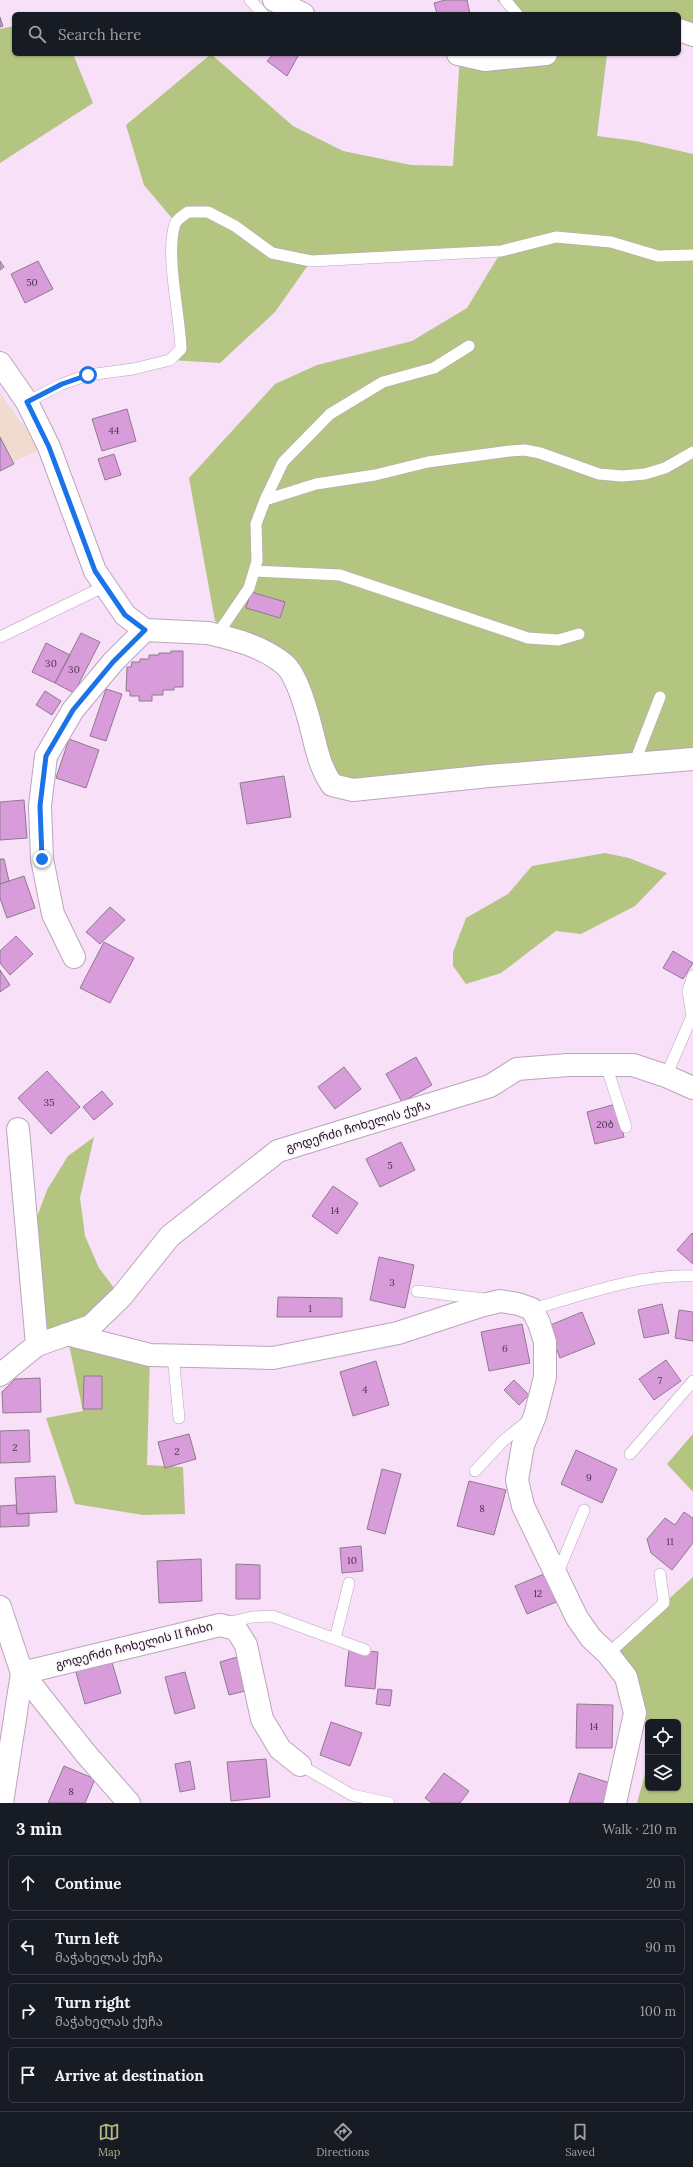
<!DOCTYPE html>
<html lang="en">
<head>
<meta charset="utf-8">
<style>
	body { margin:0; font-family:Lora,"Noto Sans Georgian",serif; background:#242831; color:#f1f3f6 }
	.controls { position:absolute; right:12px; bottom:12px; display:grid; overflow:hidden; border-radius:6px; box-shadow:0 1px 3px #0004 }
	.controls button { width:36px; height:36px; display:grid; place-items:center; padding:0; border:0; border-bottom:1px solid #363941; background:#171b24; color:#f1f3f6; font:20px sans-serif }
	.stop { position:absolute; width:12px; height:12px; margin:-9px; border:3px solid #1a73e8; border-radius:50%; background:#fff }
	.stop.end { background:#1a73e8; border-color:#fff; box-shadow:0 1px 4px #0008 }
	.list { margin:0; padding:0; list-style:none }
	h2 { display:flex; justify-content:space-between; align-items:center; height:52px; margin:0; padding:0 16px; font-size:17px }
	h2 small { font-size:13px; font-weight:400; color:#9ea1a6 }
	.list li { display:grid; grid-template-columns:26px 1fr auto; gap:12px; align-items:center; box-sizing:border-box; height:56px; margin:0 8px 8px; padding:0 8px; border:1px solid #363941; border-radius:6px }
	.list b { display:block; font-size:15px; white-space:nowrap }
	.list p { margin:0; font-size:13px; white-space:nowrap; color:#9ea1a6 }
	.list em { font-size:13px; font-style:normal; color:#9ea1a6 }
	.icon { flex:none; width:22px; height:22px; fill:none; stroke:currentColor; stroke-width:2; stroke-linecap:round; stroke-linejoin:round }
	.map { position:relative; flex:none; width:693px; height:1803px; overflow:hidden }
	.search { position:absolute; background:#171b24; box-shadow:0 1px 3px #0004; left:12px; right:12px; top:12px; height:44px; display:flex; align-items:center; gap:10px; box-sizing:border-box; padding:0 14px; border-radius:6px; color:#9ea1a6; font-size:15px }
	.sheet { height:308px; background:#171b24 }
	nav { display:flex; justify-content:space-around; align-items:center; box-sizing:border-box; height:56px; border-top:1px solid #363941; background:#171b24; font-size:11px; color:#9ea1a6 }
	nav a { display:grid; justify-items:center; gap:2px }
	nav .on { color:#b4b487 }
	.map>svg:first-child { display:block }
	.industrial { fill:#f1dace }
	.green { fill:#b4c481 }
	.building { fill:#d89cdb; stroke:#8f7a8f }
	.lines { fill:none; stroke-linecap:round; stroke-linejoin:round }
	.lane-casing { stroke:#bba5bc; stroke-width:12 }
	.street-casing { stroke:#bba5bc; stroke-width:24 }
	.lane { stroke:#fff; stroke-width:11 }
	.street { stroke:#fff; stroke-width:22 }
	.route { stroke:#1a73e8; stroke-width:5 }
	.labels { text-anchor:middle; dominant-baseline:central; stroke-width:3; stroke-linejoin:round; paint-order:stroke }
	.number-label { font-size:10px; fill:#4b364c }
	.street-label { font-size:12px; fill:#1c141c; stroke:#fcf3fc }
</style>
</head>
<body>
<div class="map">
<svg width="693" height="1803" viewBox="0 0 693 1803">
	<rect width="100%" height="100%" fill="#f8e0f8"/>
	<path class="industrial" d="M 0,393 L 41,450 L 0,467 Z"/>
	<path class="green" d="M 497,0 L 693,0 L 693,39 L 679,37 L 679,14 L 511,14 Z
		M 14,26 L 14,54 L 73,54 L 93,103 L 0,163 L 0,29 Z
		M 211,54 L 293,126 L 343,151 L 411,165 L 453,166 L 460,54 L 485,60 L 557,60 L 552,54 L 607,54 L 597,136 L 636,141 L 693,154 L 693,759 L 332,785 L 304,699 L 247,643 L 215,621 L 189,478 L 275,384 L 317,365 L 412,341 L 467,308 L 501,252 L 311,261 L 275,312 L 220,363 L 170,360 L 181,349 L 174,279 L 176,223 L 144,185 L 126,125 Z
		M 605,853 L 629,858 L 667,873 L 635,906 L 581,934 L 556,931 L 501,973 L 466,984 L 453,966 L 453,952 L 466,918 L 508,894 L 532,866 Z
		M 94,1137 L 80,1198 L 85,1236 L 99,1268 L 121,1297 L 68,1334 L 150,1355 L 147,1465 L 183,1467 L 185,1514 L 143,1515 L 75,1504 L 46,1418 L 83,1411 L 67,1335 L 37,1345 L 28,1241 L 47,1190 L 68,1156 Z
		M 693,1434 L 693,1492 L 667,1464 Z
		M 693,1577 L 693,1803 L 637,1803 L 648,1763 L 648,1788 L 678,1788 L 678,1722 L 648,1723 L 635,1713 L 608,1654 Z"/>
	<path class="building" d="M 445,0 L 467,0 L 470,14 L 437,14 L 434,3 Z
		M 0,17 L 3,26 L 0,27 Z
		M 273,54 L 293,54 L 298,56 L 287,76 L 267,61 Z
		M 0,261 L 4,267 L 0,270 Z
		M 38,261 L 53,289 L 25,303 L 11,274 Z
		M 127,409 L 136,441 L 102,451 L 92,419 Z
		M 0,437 L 14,464 L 0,471 Z
		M 114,454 L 121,475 L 105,480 L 98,459 Z
		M 251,592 L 285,602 L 280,618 L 246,608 Z
		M 81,633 L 100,642 L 74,693 L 55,683 Z
		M 46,643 L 70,655 L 55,683 L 32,672 Z
		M 171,651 L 183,651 L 183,687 L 174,687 L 174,690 L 163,690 L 163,695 L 152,695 L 152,701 L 139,701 L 139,696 L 130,696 L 130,691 L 126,691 L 127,667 L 131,667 L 132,662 L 140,662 L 140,659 L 149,659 L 149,655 L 159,655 L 159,653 L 171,653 Z
		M 106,689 L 122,694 L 106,741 L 90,736 Z
		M 45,691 L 61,701 L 52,715 L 36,705 Z
		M 69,739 L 99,750 L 86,788 L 56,778 Z
		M 284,776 L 291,817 L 247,824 L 240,783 Z
		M 24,800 L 27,838 L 0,840 L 0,802 Z
		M 0,859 L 4,859 L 9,881 L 0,884 Z
		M 24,876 L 35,908 L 7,918 L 0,898 L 0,884 Z
		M 110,907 L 125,920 L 100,944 L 86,932 Z
		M 16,936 L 33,954 L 10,975 L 0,963 L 0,951 Z
		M 104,942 L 134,958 L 110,1003 L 80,988 Z
		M 673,951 L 693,963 L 683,979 L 663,968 Z
		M 0,970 L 10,985 L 0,992 Z
		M 416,1057 L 432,1085 L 402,1102 L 386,1074 Z
		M 344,1067 L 361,1089 L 335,1109 L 318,1087 Z
		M 47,1071 L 80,1107 L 51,1134 L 18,1098 Z
		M 102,1091 L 113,1104 L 94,1120 L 83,1107 Z
		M 616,1104 L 624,1137 L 595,1144 L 587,1112 Z
		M 401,1142 L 415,1170 L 380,1187 L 366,1159 Z
		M 333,1186 L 358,1203 L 337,1234 L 312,1216 Z
		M 692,1233 L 693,1234 L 693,1264 L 677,1250 Z
		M 379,1257 L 414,1265 L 405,1308 L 370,1300 Z
		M 278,1297 L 342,1298 L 342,1317 L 277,1317 Z
		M 662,1304 L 669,1333 L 644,1338 L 638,1310 Z
		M 679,1310 L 693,1312 L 693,1341 L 675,1338 Z
		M 582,1312 L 595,1344 L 560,1358 L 548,1326 Z
		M 522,1324 L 530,1363 L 489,1371 L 481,1332 Z
		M 666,1360 L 681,1381 L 654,1400 L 639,1379 Z
		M 376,1361 L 389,1405 L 353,1416 L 340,1372 Z
		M 84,1376 L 102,1376 L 102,1409 L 83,1409 Z
		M 40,1378 L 41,1412 L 3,1413 L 2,1392 L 15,1379 Z
		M 514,1380 L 529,1395 L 519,1405 L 504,1390 Z
		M 29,1430 L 30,1462 L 0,1463 L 0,1431 Z
		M 189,1434 L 196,1459 L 165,1468 L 158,1442 Z
		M 576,1450 L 617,1469 L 602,1503 L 561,1484 Z
		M 382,1469 L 401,1474 L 385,1534 L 367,1529 Z
		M 55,1476 L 57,1512 L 17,1514 L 15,1478 Z
		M 469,1481 L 506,1490 L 494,1535 L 457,1526 Z
		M 16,1505 L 17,1514 L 29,1513 L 29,1526 L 0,1527 L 0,1506 Z
		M 684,1512 L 693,1518 L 693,1543 L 672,1570 L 651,1553 L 647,1539 L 665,1518 L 675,1525 Z
		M 361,1546 L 363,1571 L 342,1573 L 340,1548 Z
		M 201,1559 L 202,1601 L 159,1603 L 157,1561 Z
		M 236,1564 L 260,1565 L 260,1599 L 236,1599 Z
		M 549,1572 L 561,1600 L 527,1614 L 515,1586 Z
		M 349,1649 L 378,1652 L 375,1689 L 345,1686 Z
		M 244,1655 L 253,1689 L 229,1695 L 220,1662 Z
		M 111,1659 L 121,1693 L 85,1704 L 75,1669 Z
		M 185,1672 L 195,1708 L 175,1714 L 165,1677 Z
		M 378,1689 L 392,1690 L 390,1706 L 376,1704 Z
		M 577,1704 L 613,1705 L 612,1748 L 576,1748 Z
		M 331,1722 L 362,1733 L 350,1766 L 320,1755 Z
		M 266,1759 L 270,1797 L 231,1801 L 227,1762 Z
		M 190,1761 L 195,1789 L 180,1792 L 175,1764 Z
		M 64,1766 L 95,1779 L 85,1803 L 48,1803 Z
		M 444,1773 L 469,1791 L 460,1803 L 432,1803 L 425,1798 Z
		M 579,1773 L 613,1784 L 607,1803 L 569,1803 Z"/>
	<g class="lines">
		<g class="lane-casing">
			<path id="lane" d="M 250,0 L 263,14
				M 505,0 L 517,14
				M 27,402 L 62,384 L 88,375 L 133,369 L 170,360 L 181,349 C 180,315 165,254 175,224 C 177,219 184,215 188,212 L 208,212 L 235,226 L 272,253 L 311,261 L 501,251 L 556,237 L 611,242 L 658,256 L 693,255
				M 265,500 L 283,462 L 330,414 L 383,382 L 434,368 L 469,346
				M 254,571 L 340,575 L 528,638 L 558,640 L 579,634
				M 217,635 L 249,588 L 257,561 L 256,524 L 265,500 L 316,484 L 375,475 L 428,462 L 510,451 L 525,450 L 540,453 L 599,474 L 622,476 L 645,474 L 665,468 L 693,452
				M 0,637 L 105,586
				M 634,764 L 660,697
				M 606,1065 L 626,1127
				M 666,1076 L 692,1016 L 688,991 L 693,976
				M 417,1291 L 484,1299
				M 532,1309 C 581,1296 642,1273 693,1276
				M 173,1355 L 179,1418
				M 630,1454 L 693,1381
				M 475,1471 L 503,1441 L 529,1420
				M 557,1575 L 584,1510
				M 227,1623 L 252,1617 L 272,1616 L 365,1650
				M 335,1639 L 349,1583
				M 608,1654 L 664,1603 L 660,1574
				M 300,1765 L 352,1795 L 389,1803"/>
		</g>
		<g class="street-casing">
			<path id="street" d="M 274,0 L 303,14
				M 679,30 L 693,35
				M 458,54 L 485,60 L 546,54
				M 0,363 L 27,402 L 49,447 L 95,571 L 125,615 L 145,630 L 113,662 L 73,710 L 46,756 L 40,806 L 42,859 L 53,914 L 74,957
				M 145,630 L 208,633 C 234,639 262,646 284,664 C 297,674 308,715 312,731 C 317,751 320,767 332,785 L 353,790 L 489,776 L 693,759
				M 18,1129 L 37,1345
				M 67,1334 L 150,1355 L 273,1358 L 398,1333 L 480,1306 L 500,1301 L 518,1304 L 532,1309 L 539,1323 L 545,1342 L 545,1377 L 535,1416 L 523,1445 L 517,1480 L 523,1506 L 577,1618 L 591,1638 L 608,1654 L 626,1677 L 635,1713 L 615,1803
				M 0,1375 L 37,1345 L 91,1326 L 121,1297 L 170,1236 L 278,1151 L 490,1086 L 517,1069 L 568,1065 L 633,1065 L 666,1076 L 693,1088
				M 0,1607 L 22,1673 L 86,1754 L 129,1803
				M 2,1803 L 22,1673 L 220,1625 L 236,1629 L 246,1645 L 262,1719 L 280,1749 L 300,1765"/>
		</g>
		<use href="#lane" class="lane"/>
		<use href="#street" class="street"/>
	</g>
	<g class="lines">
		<path class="route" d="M 42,859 L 40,806 L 46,756 L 73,710 L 113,662 L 145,630 L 125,615 L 95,571 L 49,447 L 27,402 L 62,384 L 88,375"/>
	</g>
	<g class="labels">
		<g class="number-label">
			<text x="32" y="282">50</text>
			<text x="114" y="430">44</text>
			<text x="51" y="663">30</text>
			<text x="74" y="669">30</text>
			<text x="49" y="1102">35</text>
			<text x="605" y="1124">20ბ</text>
			<text x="390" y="1165">5</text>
			<text x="335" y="1210">14</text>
			<text x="392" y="1282">3</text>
			<text x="310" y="1308">1</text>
			<text x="505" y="1348">6</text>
			<text x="660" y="1380">7</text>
			<text x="365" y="1389">4</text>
			<text x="15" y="1447">2</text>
			<text x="177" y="1451">2</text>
			<text x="589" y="1477">9</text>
			<text x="482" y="1508">8</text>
			<text x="670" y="1541">11</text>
			<text x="352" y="1560">10</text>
			<text x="538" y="1593">12</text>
			<text x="594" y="1726">14</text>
			<text x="71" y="1791">8</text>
		</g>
		<g class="street-label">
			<text transform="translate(358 1126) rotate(-17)">გოდერძი ჩოხელის ქუჩა</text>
			<text transform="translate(134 1645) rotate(-14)">გოდერძი ჩოხელის II ჩიხი</text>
		</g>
	</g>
</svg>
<div class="controls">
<button><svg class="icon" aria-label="locate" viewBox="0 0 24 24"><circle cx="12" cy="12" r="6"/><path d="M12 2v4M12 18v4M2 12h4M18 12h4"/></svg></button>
<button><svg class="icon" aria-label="layers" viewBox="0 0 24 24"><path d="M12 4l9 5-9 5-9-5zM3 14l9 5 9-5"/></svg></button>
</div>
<div class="stop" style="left:88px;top:375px"></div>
<div class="stop end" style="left:42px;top:859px"></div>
<div class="search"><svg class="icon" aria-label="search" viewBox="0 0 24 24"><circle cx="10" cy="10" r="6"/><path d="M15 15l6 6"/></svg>Search here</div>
</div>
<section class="sheet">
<h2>3 min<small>Walk · 210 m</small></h2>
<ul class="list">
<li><svg class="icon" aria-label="ahead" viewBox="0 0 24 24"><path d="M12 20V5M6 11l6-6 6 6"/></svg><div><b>Continue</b></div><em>20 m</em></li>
<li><svg class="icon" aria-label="left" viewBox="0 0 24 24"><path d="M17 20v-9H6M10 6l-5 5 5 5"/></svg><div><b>Turn left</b><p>მაჭახელას ქუჩა</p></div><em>90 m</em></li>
<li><svg class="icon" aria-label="right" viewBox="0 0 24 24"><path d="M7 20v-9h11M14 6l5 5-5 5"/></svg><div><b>Turn right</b><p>მაჭახელას ქუჩა</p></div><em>100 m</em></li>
<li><svg class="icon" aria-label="arrive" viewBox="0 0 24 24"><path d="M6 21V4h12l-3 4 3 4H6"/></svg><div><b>Arrive at destination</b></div></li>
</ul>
</section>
<nav>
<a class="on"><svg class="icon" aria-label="map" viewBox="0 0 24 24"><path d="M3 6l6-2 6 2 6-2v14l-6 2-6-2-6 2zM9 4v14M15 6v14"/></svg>Map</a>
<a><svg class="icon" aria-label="directions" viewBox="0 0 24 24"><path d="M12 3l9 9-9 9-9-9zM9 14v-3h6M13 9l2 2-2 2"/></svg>Directions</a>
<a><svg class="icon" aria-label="saved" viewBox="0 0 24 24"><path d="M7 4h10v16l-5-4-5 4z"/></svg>Saved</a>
</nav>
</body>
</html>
